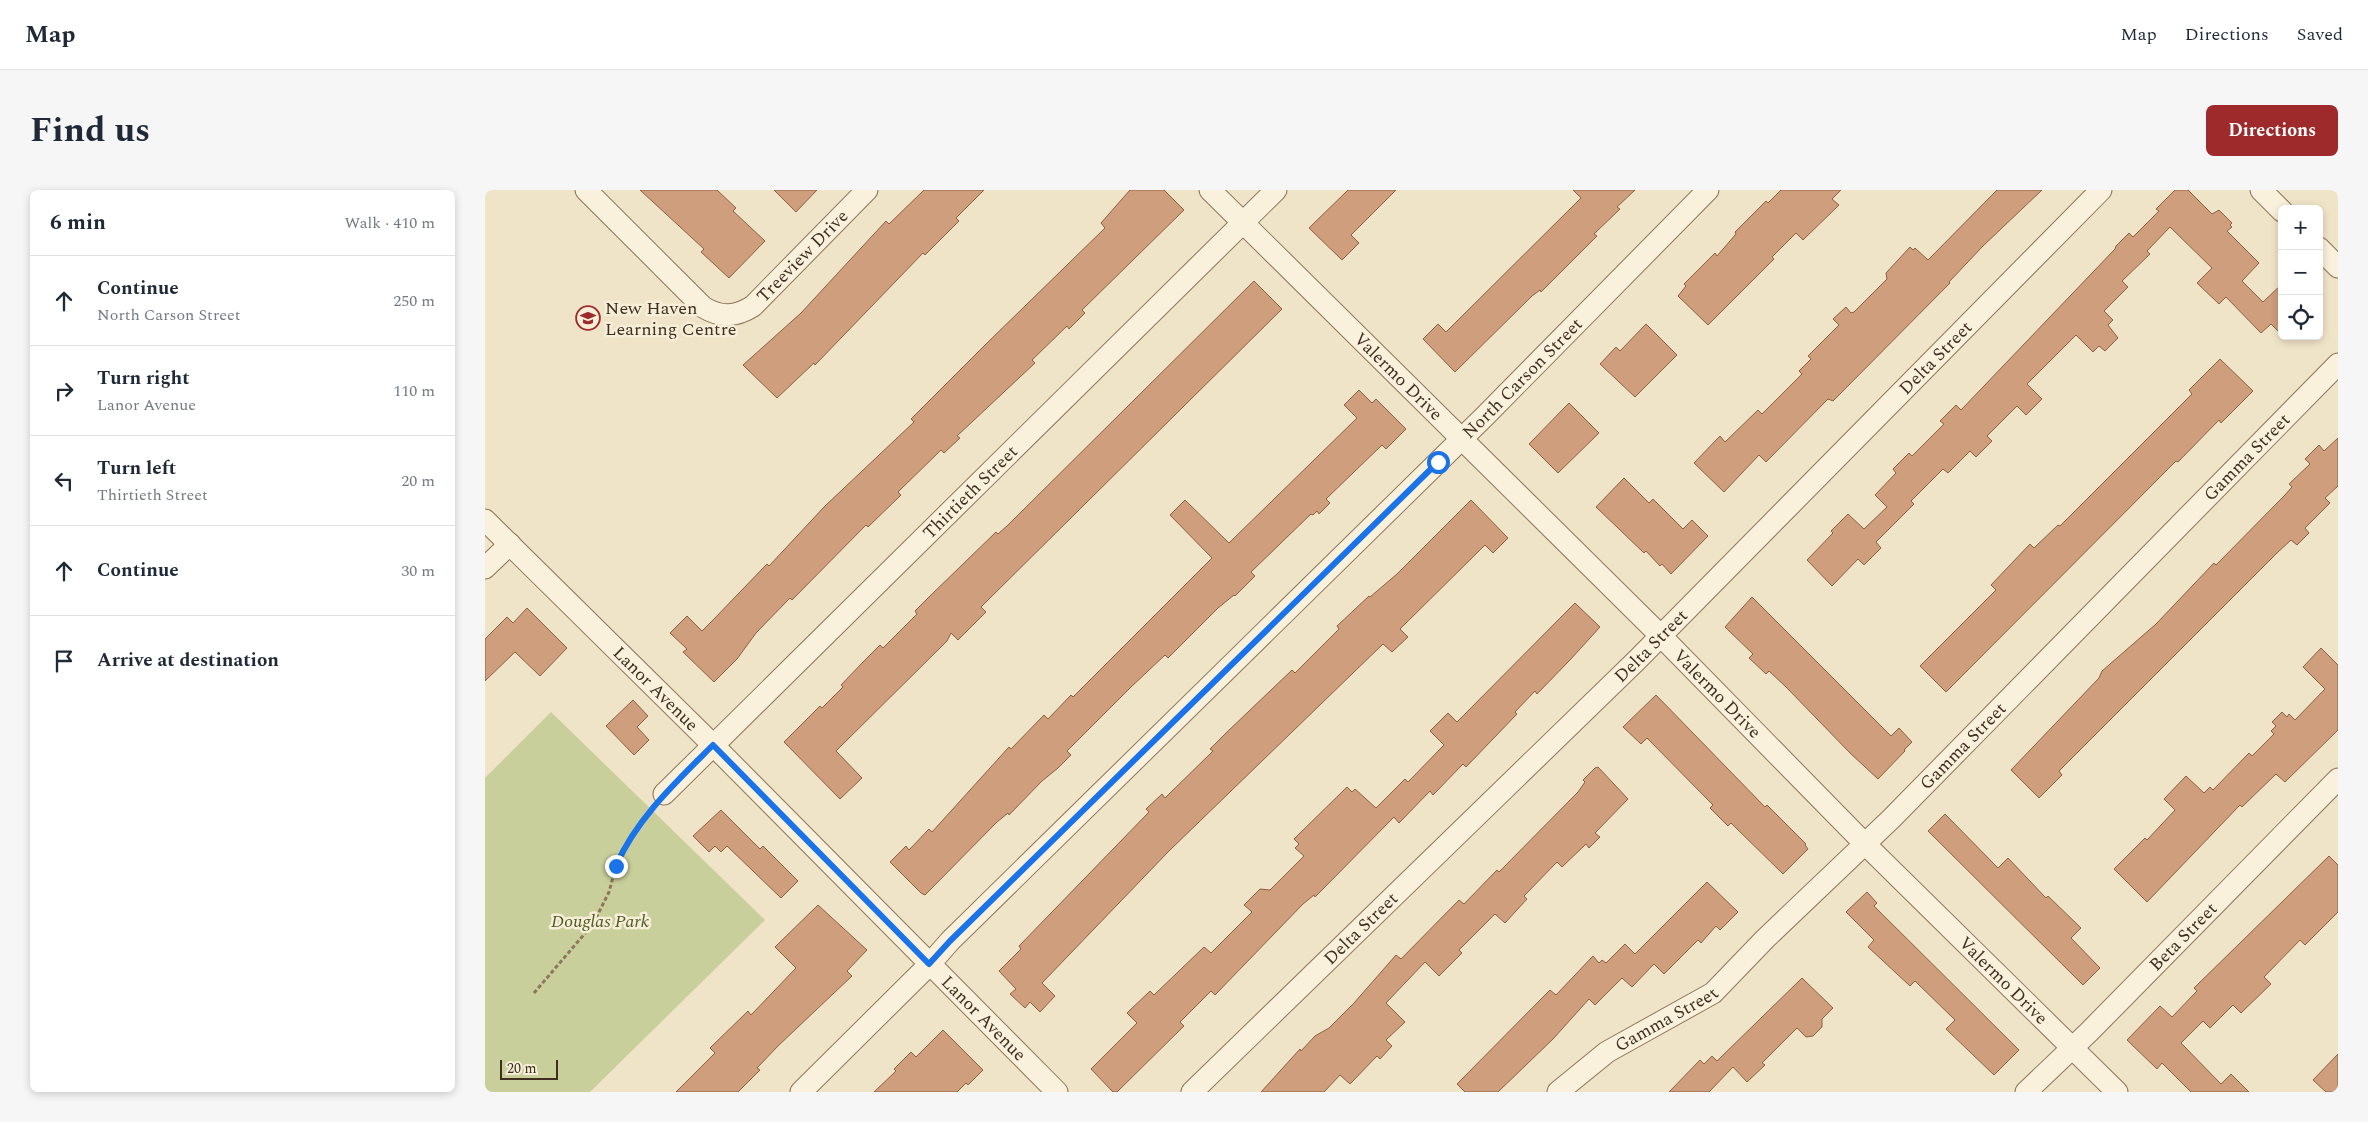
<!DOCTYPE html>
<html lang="en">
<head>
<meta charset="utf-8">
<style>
	body { margin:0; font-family:Spectral,serif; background:#f6f6f7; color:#1f2937 }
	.controls { position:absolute; right:15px; top:15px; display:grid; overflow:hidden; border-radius:8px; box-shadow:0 2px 8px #0003 }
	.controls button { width:45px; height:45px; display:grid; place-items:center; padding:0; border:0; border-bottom:1px solid #e0e1e3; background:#fff; color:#1f2937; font:25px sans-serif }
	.scale { position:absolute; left:15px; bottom:12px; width:58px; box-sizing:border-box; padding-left:5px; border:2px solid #3d2e20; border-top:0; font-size:14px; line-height:18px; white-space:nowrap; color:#3d2e20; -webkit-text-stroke:4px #f7eed8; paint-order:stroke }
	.stop { position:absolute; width:15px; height:15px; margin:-11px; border:4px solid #1a73e8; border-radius:50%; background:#fff }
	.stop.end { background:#1a73e8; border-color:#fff; box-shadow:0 1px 5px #0008 }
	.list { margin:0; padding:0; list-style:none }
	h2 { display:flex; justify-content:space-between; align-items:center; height:65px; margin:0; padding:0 20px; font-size:21px }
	h2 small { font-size:16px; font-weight:400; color:#747a83 }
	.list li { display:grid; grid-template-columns:32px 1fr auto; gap:15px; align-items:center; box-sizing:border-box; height:90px; padding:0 20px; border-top:1px solid #e0e1e3 }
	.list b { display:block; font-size:19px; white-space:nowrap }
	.list p { margin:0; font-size:16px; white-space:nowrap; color:#747a83 }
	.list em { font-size:16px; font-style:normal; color:#747a83 }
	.icon { flex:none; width:28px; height:28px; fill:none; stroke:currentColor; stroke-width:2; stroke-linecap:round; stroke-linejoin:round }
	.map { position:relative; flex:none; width:1853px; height:902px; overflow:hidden; border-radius:8px }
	header { display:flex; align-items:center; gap:30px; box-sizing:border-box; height:70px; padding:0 25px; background:#fff; border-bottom:1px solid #e0e1e3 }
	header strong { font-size:24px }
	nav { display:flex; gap:28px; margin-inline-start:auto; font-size:18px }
	.intro { display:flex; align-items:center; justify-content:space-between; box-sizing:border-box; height:120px; padding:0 30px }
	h1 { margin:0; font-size:35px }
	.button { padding:12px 22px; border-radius:8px; background:#9e2a2b; color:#fff; font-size:18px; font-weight:700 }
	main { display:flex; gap:30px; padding:0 30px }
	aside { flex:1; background:#fff; border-radius:8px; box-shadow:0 2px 8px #0003 }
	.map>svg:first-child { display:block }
	.green { fill:#c9cf9b }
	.building { fill:#cf9f7d; stroke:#8d5f41 }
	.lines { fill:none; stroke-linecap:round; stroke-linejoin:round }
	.street-casing { stroke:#8d765c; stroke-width:23 }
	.path { stroke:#8d765c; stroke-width:3; stroke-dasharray:4 2.5; stroke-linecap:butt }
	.street { stroke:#faf1dc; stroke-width:21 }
	.route { stroke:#1a73e8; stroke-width:6 }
	.labels { text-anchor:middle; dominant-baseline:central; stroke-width:5; stroke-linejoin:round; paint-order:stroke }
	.street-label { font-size:18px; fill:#3d2e20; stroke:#f7eed8 }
	.poi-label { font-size:18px; fill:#3d2e20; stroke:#f7eed8; text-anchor:start }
	.park-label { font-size:18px; font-style:italic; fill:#4d5a26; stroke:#f7eed8 }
</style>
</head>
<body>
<header>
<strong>Map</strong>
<nav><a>Map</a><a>Directions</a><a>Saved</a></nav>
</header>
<div class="intro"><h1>Find us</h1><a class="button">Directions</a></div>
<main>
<aside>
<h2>6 min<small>Walk · 410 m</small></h2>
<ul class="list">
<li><svg class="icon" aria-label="ahead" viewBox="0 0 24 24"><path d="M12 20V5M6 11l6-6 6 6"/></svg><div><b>Continue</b><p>North Carson Street</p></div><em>250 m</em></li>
<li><svg class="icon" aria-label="right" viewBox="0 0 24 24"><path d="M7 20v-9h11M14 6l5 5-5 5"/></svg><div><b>Turn right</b><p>Lanor Avenue</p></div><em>110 m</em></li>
<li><svg class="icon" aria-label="left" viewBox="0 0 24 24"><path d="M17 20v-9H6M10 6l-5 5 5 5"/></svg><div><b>Turn left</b><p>Thirtieth Street</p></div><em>20 m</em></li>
<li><svg class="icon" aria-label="ahead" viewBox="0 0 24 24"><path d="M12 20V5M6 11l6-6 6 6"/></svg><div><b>Continue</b></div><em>30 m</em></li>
<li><svg class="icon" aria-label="arrive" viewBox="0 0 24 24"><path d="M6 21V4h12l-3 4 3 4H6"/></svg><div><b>Arrive at destination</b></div></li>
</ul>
</aside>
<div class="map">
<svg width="1853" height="902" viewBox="0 0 1853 902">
	<rect width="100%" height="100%" fill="#f0e4c8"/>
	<path class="green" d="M 66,522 L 280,730 L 105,902 L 0,902 L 0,588 Z"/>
	<path class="building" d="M 155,0 L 232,0 L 251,18 L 248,21 L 280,51 L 244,88 L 216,62 L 219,59 Z
		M 289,0 L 332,0 L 311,22 Z
		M 439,0 L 499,0 L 471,28 L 474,31 L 440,65 L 438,63 L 330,175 L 329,173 L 292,208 L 258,175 L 316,123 L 401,31 L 404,34 Z
		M 645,0 L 679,0 L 699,20 L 597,120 L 600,123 L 584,139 L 582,136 L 547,170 L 550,173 L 472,246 L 475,248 L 459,263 L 456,260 L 413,302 L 416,305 L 383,337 L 381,335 L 307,410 L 305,408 L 271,443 L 252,469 L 229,492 L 198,462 L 202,459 L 185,443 L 202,426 L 217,441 L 228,430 L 282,374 L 284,376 L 340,316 L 429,232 L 426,229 L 500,155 L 620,38 L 616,33 Z
		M 863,0 L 911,0 L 866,45 L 874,53 L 857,70 L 824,38 Z
		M 1088,0 L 1150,0 L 1132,17 L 1135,19 L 1109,44 L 1112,46 L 1056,102 L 1055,100 L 1047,106 L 970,182 L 938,149 L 953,134 L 961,142 L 1096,8 Z
		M 1296,0 L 1356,0 L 1347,9 L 1354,15 L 1318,50 L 1311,43 L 1287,67 L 1289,69 L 1223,135 L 1193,106 L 1201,96 L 1199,94 L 1230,63 L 1232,66 L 1251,44 L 1250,42 L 1281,11 L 1283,13 Z
		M 1512,0 L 1557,0 L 1498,56 L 1464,92 L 1465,93 L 1348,211 L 1343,209 L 1281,272 L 1274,265 L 1239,302 L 1209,273 L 1235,246 L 1240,252 L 1273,220 L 1277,224 L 1317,184 L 1314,181 L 1326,169 L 1323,166 L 1354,135 L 1348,129 L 1361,117 L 1366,123 L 1369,122 L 1402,89 L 1401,83 L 1425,57 L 1428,60 L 1430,58 L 1443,70 Z
		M 1690,0 L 1703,0 L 1727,24 L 1734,20 L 1747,33 L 1745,35 L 1747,37 L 1742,41 L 1774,73 L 1757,91 L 1778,112 L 1797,94 L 1797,145 L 1786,134 L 1776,143 L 1741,107 L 1734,114 L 1712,93 L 1727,78 L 1685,37 L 1662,61 L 1665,64 L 1637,91 L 1643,97 L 1619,121 L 1628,130 L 1623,135 L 1633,148 L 1620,161 L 1614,156 L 1608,162 L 1591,145 L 1542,194 L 1557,209 L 1541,225 L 1532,216 L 1502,246 L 1507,251 L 1491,267 L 1485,261 L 1463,283 L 1458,279 L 1426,311 L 1429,314 L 1391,352 L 1396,358 L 1379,375 L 1373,369 L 1347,396 L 1322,370 L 1348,343 L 1346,341 L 1363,324 L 1379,339 L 1402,317 L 1390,305 L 1411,283 L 1408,279 L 1424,263 L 1427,266 L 1459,234 L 1455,231 L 1471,215 L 1476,220 L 1630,59 L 1631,56 L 1644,43 L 1648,47 L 1674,21 L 1671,19 Z
		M 769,91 L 797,119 L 496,417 L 501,422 L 473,450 L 466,443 L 462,451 L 351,561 L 377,588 L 355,609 L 299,552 L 335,516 L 337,518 L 358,497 L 356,495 L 379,471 L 395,455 L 398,458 L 432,424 L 430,421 L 445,406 L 511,342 L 513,344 L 523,335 Z
		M 1161,134 L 1192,165 L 1150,207 L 1115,174 L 1131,157 L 1135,161 Z
		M 1735,169 L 1768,201 L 1736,233 L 1734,230 L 1693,272 L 1691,271 L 1461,502 L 1435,476 L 1511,400 L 1506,395 L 1545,354 L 1549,358 L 1573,335 L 1575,336 L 1707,204 L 1704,200 Z
		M 874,200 L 887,213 L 891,209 L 921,239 L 901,259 L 897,255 L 841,309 L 845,313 L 834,324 L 832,321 L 828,325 L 826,324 L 766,382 L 770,386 L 750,406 L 749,405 L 733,418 L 683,468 L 680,465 L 645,498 L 582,561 L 586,565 L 573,578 L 557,591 L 524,625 L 523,623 L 512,632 L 440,705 L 436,703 L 405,672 L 421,656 L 424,660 L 444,639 L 447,642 L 524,557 L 526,559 L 559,525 L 563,529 L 586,505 L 588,507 L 727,368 L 685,325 L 700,310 L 744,353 L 872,228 L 859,215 Z
		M 1084,213 L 1114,243 L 1073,283 L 1044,254 Z
		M 1853,248 L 1853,296 L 1840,308 L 1845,313 L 1820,338 L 1824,343 L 1812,355 L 1806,350 L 1792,363 L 1574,581 L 1577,585 L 1554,608 L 1526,580 L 1614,488 L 1617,481 L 1671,434 L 1729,373 L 1731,375 L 1799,306 L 1807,297 L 1804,294 L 1825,274 L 1820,269 L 1834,255 L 1839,261 Z
		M 1139,288 L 1164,313 L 1168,309 L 1198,339 L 1207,330 L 1223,346 L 1186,384 L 1177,374 L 1175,376 L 1161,361 L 1159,363 L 1111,317 Z
		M 986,310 L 1023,348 L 1008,363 L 1000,355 L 915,439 L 923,447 L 907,462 L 898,454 L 684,661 L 557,793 L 570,806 L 555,822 L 545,812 L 540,818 L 525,804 L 531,799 L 514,781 L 536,759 L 534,756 L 664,622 L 661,619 L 677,604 L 680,608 L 728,561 L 725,559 L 741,543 L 807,480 L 810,483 L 854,439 L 852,436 L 884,406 L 885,407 L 912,384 Z
		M 1267,407 L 1406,546 L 1414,538 L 1427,552 L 1419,560 L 1420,561 L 1393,589 L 1365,563 L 1301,497 L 1284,481 L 1281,484 L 1264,468 L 1268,464 L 1240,437 Z
		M 1090,413 L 1115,437 L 1085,470 L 1052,504 L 1050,501 L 1030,522 L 1032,524 L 981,577 L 978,574 L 948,605 L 945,601 L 914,633 L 909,627 L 830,707 L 829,705 L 818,714 L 730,805 L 726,801 L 695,832 L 699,836 L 632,902 L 628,902 L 606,879 L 652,833 L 642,823 L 665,801 L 669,805 L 719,757 L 726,763 L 767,722 L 759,715 L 775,699 L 785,700 L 819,666 L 810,658 L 814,654 L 809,649 L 862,597 L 867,602 L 870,599 L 891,618 L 920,589 L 923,592 L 959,555 L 945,541 L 963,523 L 972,532 Z
		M 42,418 L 82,458 L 55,486 L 30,462 L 0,491 L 0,449 L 22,427 L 28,433 Z
		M 1836,458 L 1853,475 L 1853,540 L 1800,592 L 1791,584 L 1757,617 L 1755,615 L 1662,712 L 1629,679 L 1660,648 L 1662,650 L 1690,620 L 1679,609 L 1701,586 L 1719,603 L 1725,597 L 1728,600 L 1764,563 L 1767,566 L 1789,544 L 1786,541 L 1791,536 L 1787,532 L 1797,522 L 1802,527 L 1804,524 L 1810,530 L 1840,499 L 1818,477 Z
		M 1171,505 L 1280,617 L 1282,615 L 1321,654 L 1320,655 L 1323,659 L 1298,684 L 1246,633 L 1243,636 L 1225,618 L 1228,615 L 1162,548 L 1156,554 L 1138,537 Z
		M 148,510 L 163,526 L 152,537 L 164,550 L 149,565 L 121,536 Z
		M 1113,577 L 1143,609 L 1110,643 L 1115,647 L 1104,658 L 1101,654 L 1077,677 L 1072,672 L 1039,706 L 1042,709 L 1020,733 L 1010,724 L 974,760 L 977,763 L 954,786 L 940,772 L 901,813 L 920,832 L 901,850 L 907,856 L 895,869 L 892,866 L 865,894 L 855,885 L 839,902 L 776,902 L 815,859 L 816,861 L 830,846 L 844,838 L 869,813 L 911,765 L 916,769 L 974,710 L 979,714 L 1012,680 L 1014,682 L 1093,602 L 1100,592 L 1098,590 L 1110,578 Z
		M 236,620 L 275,659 L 278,656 L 313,691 L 296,708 L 242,656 L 236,662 L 230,656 L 224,662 L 208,646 Z
		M 1460,624 L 1513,678 L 1523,668 L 1561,708 L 1563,706 L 1596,738 L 1586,748 L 1615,778 L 1598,795 L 1443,641 Z
		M 1844,666 L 1853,675 L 1853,722 L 1820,755 L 1815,750 L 1779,787 L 1786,794 L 1756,823 L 1748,815 L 1725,838 L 1718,831 L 1696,853 L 1736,894 L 1746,884 L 1764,902 L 1706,902 L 1677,873 L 1672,879 L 1642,850 L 1675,816 L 1687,827 L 1712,801 L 1709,798 Z
		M 1222,692 L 1253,722 L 1235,740 L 1231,736 L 1216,753 L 1213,750 L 1179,784 L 1169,774 L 1147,797 L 1137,788 L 1110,815 L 1104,809 L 1068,849 L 1013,902 L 980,902 L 972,894 L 1065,800 L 1071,805 L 1108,766 L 1114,773 L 1117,770 L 1121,773 L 1140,754 L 1150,764 Z
		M 1382,702 L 1392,713 L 1389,716 L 1534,860 L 1509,885 L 1461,839 L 1470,830 L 1430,791 L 1425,796 L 1383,757 L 1389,750 L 1361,722 Z
		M 333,715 L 382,760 L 362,781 L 367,786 L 293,856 L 272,878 L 275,880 L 253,902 L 191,902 L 230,863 L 225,858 L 263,821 L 266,825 L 311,778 L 290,757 Z
		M 1317,788 L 1348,818 L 1337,829 L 1337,837 L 1328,846 L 1321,847 L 1312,838 L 1277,873 L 1280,875 L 1262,892 L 1248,877 L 1224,902 L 1184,902 L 1215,870 L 1219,874 L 1227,866 L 1232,871 Z
		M 458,840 L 498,880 L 483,895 L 481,893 L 472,902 L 389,902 L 411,881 L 409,879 L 426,862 L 431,867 Z
		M 1853,864 L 1853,902 L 1841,902 L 1828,890 Z"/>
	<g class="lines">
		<g class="street-casing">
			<g id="street">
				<path id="s1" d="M 101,0 L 218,117 C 236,128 251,127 268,116 L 382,0"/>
				<path id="s2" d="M 725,0 L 1176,446 L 1380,654 L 1632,902"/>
				<path d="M 1776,0 L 1797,21"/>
				<path d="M 1834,58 L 1853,77"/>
				<path id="s3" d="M 0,330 L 228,555 L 572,902"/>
				<path d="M 0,378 L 25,354"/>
				<path id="s4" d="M 179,604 L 791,0"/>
				<path id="s5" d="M 316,902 L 444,775 L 465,751 L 1000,226 L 1223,0"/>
				<path id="s6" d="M 707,902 L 1152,470 L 1616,0"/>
				<path id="s7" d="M 1073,902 L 1122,862 L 1228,803 L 1280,749 L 1406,629 L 1853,174"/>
				<path id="s8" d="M 1541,902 L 1604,842 L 1853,589"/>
			</g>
		</g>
		<path class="path" d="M 49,803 L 108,734 L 124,702 L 131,676 L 139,657 L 168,619"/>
		<use href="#street" class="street"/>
	</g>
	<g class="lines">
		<path class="route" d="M 131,676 C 151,629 192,591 228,555 L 444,774 L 465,751 L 953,272"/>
	</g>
	<defs>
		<g id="school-ring" transform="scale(1.25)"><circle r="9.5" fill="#f7eed8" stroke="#9e2a2b" stroke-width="1.5"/><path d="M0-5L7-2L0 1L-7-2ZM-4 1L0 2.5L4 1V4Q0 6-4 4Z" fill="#9e2a2b"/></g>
	</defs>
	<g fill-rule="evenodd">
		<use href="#school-ring" x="103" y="128"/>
	</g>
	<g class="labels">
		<g class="street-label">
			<text stroke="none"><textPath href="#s1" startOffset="289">Treeview Drive</textPath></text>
			<text stroke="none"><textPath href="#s6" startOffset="1045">Delta Street</textPath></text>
			<text stroke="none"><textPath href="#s2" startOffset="265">Valermo Drive</textPath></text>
			<text stroke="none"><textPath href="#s5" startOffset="1015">North Carson Street</textPath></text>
			<text stroke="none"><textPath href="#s7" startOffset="941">Gamma Street</textPath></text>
			<text stroke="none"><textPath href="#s4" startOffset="430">Thirtieth Street</textPath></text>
			<text stroke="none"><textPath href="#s6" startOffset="640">Delta Street</textPath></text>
			<text stroke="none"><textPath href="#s3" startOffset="240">Lanor Avenue</textPath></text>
			<text stroke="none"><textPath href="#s2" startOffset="715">Valermo Drive</textPath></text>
			<text stroke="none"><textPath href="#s7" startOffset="536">Gamma Street</textPath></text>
			<text stroke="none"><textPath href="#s6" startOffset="235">Delta Street</textPath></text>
			<text stroke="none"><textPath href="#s8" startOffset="221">Beta Street</textPath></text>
			<text stroke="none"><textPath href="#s2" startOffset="1120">Valermo Drive</textPath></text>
			<text stroke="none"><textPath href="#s3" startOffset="705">Lanor Avenue</textPath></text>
			<text stroke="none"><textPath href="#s7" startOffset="131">Gamma Street</textPath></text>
		</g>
		<g class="poi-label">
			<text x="120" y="118">New Haven<tspan x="120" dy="21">Learning Centre</tspan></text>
		</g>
		<g class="park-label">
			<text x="115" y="731">Douglas Park</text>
		</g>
	</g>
</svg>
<div class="controls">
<button>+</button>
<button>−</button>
<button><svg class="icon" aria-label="locate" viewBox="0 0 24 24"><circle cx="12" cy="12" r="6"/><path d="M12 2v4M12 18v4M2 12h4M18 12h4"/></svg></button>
</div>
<div class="scale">20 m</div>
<div class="stop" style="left:953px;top:272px"></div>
<div class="stop end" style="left:131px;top:676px"></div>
</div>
</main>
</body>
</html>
